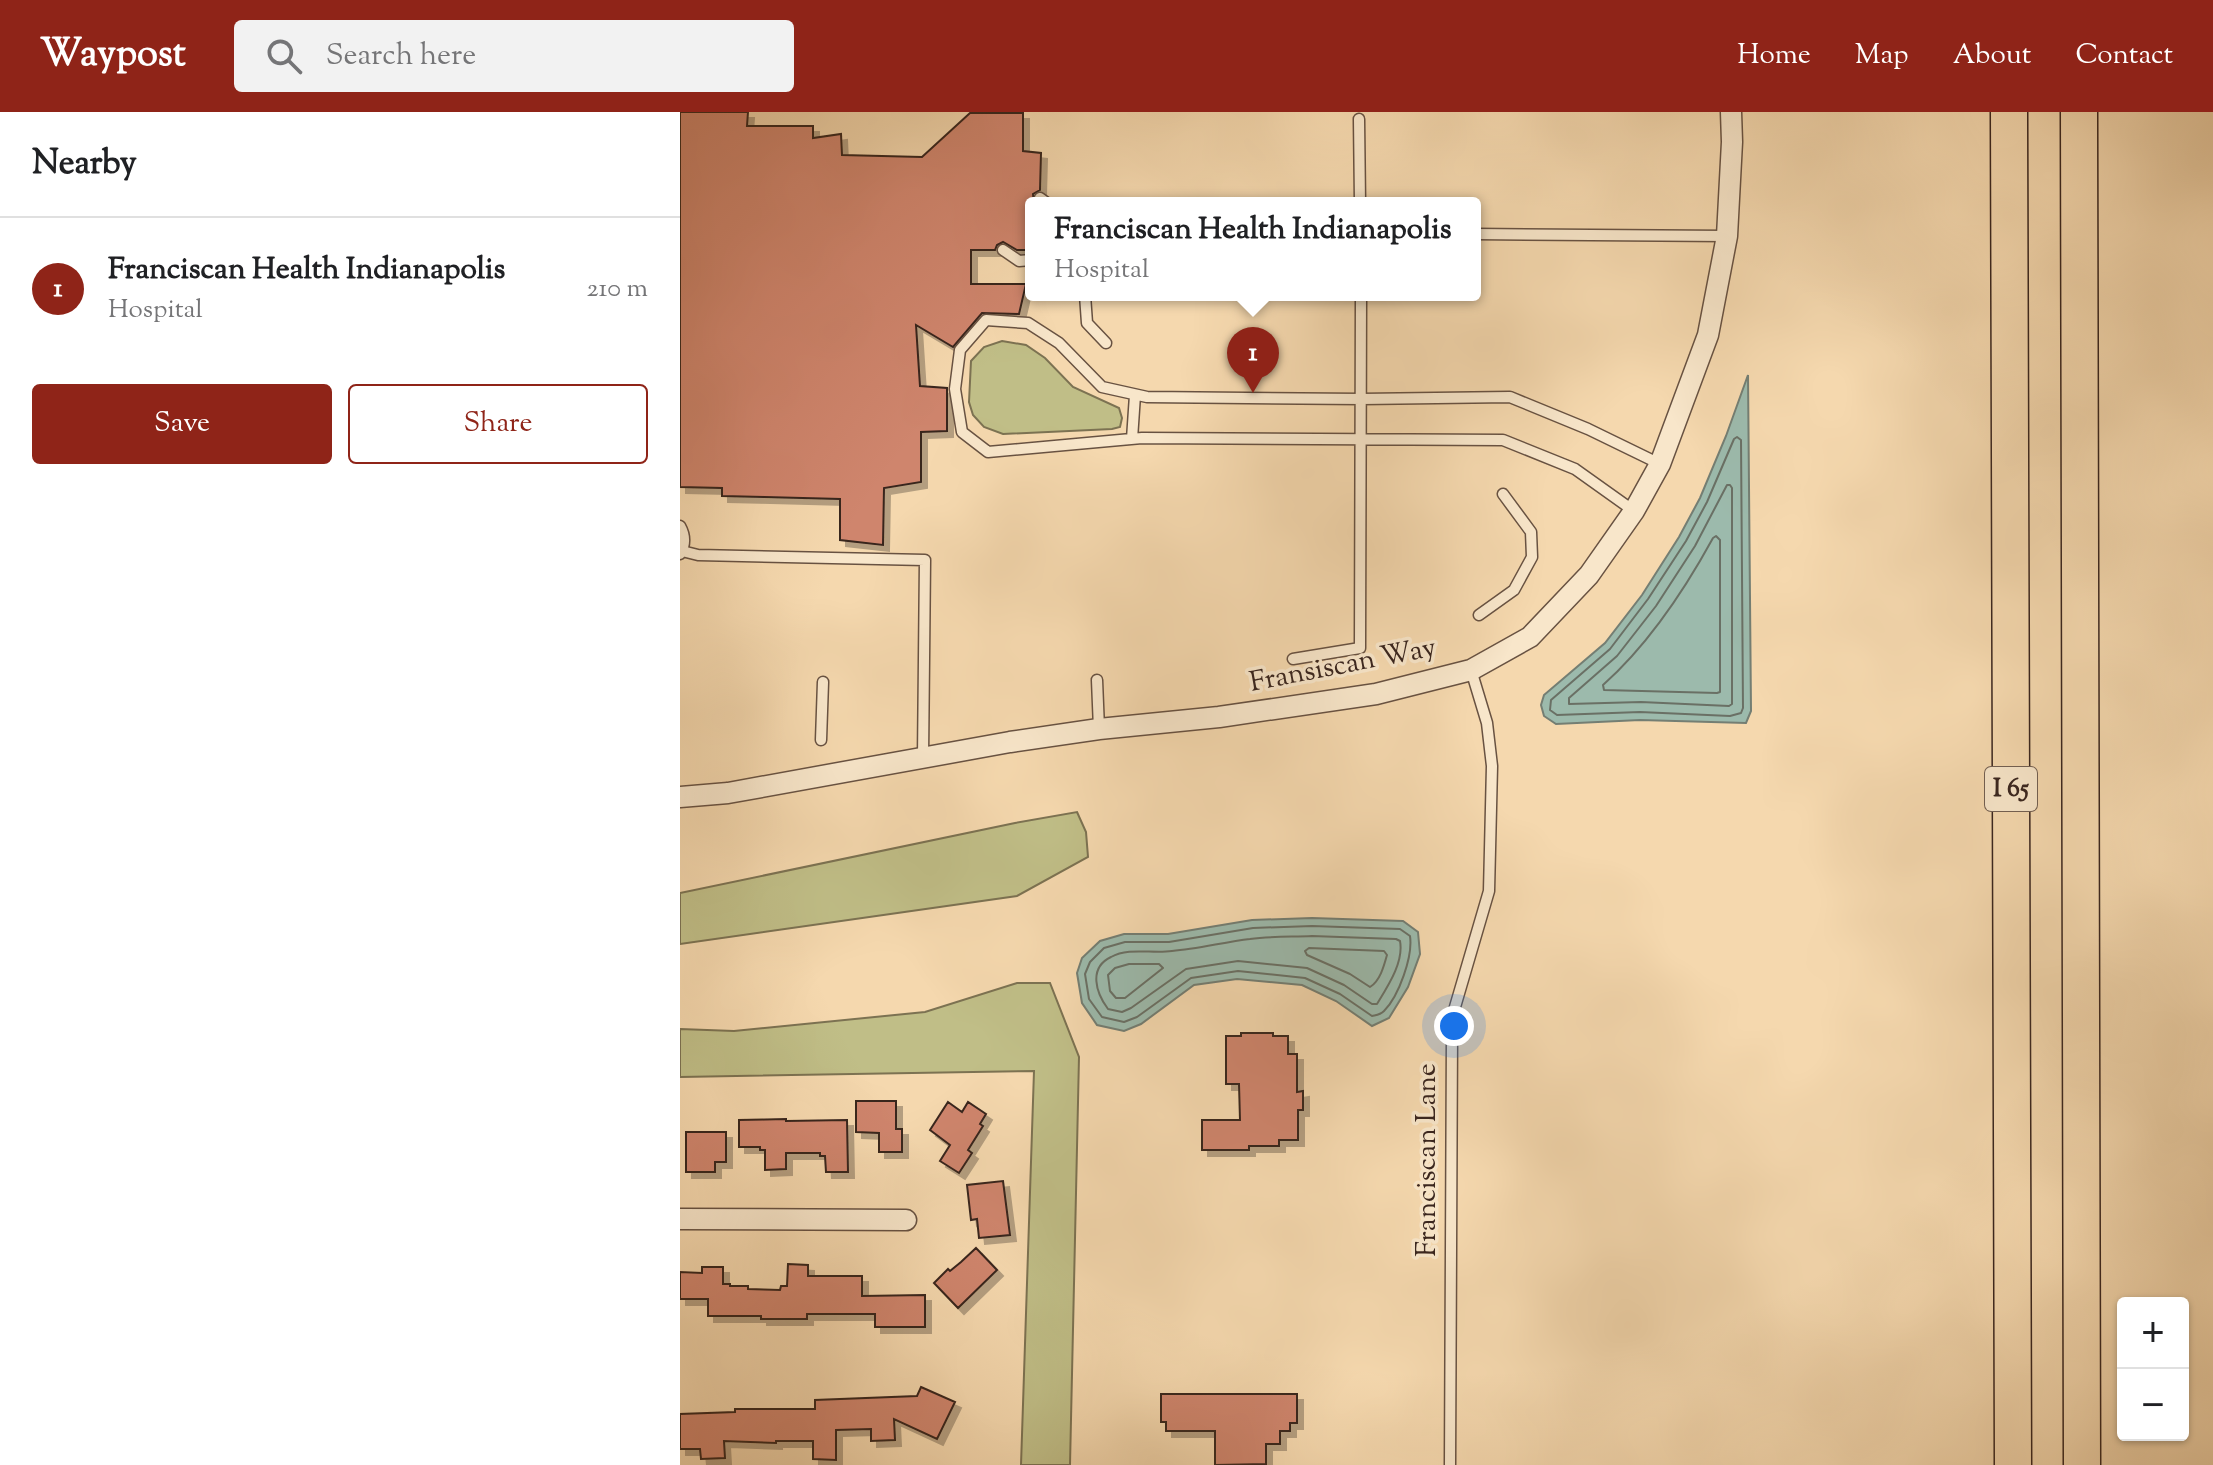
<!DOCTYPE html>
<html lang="en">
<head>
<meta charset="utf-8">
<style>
	body { margin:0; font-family:"Sorts Mill Goudy",serif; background:#f2f2f2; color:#202124 }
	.controls { position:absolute; right:24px; bottom:24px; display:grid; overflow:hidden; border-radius:8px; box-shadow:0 2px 6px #0004 }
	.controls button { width:72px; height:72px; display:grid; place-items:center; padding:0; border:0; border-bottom:2px solid #e0e0e0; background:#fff; color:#202124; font:40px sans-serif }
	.you { position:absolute; left:774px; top:914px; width:28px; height:28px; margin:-20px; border:6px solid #fff; border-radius:50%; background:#1a73e8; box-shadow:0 0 0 12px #1a73e833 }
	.badge { display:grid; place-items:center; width:52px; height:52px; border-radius:50%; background:#8f2418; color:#fff; font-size:26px; font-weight:700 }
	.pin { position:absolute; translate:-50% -66px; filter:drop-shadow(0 2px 4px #0008) }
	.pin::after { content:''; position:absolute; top:42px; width:28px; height:24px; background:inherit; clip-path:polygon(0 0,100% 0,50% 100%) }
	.popup { position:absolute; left:345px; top:85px; width:456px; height:104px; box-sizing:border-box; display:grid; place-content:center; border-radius:8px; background:#fff; filter:drop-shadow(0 2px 6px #0005); font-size:26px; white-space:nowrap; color:#757577 }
	.popup b { font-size:30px; color:#202124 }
	.popup::after { content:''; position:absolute; left:50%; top:100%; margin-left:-16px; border:16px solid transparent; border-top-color:#fff }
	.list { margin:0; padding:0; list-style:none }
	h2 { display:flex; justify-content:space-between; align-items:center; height:104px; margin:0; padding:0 32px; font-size:34px }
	h2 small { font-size:26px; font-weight:400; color:#757577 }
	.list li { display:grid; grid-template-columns:52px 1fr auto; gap:24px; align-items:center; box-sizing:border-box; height:144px; padding:0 32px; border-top:2px solid #e0e0e0 }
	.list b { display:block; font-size:30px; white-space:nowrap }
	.list p { margin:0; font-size:26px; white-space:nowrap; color:#757577 }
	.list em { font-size:26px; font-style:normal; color:#757577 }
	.actions { display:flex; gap:16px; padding:24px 32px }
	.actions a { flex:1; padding:18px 0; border:2px solid #8f2418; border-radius:8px; text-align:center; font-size:28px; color:#8f2418 }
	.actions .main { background:#8f2418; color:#fff }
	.icon { flex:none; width:44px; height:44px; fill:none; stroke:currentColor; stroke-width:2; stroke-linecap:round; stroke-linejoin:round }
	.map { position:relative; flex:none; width:1533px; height:1353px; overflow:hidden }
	header { display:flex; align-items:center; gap:48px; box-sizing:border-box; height:112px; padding:0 40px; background:#8f2418; color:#fff }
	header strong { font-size:38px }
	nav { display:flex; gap:44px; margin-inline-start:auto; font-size:28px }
	.search { width:560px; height:72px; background:#f2f2f2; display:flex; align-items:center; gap:20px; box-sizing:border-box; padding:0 28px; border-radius:8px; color:#757577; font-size:30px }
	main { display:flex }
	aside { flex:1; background:#fff }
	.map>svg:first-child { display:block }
	.green { fill:#c0be87; stroke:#7c7252; stroke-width:2 }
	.water { fill:#9cbaac; stroke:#747e73; stroke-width:2 }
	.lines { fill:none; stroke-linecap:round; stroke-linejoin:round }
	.shore { stroke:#6a7065; stroke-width:2 }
	.building { fill:#cf856d; stroke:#39251e; stroke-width:2; filter:url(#shadow) }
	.service-casing { stroke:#685242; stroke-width:13 }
	.minor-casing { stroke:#685242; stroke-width:23 }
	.motorway-casing { stroke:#39251e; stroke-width:39 }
	.service { stroke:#f8e6ca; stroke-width:10 }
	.minor { stroke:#f8e6ca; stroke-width:20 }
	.motorway { stroke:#f5d8ae; stroke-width:36 }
	.labels { text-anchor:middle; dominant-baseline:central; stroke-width:7; stroke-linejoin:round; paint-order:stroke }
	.shield { fill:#f8e6ca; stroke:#725f52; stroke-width:2 }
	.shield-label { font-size:26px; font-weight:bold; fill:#39251e }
	.street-label { font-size:28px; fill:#39251e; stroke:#f8e6ca }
</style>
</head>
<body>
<header>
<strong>Waypost</strong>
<div class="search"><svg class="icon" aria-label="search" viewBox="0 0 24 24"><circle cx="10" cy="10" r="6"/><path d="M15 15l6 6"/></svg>Search here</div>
<nav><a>Home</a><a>Map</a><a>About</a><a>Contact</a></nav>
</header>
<main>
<aside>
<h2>Nearby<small></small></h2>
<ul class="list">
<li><span class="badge">1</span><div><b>Franciscan Health Indianapolis</b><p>Hospital</p></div><em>210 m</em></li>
</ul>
<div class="actions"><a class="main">Save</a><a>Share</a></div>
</aside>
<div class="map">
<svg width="1533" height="1353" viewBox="0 0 1533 1353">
	<defs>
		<filter id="shadow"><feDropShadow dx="6" dy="6" stdDeviation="0" flood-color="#0004"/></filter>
	</defs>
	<rect width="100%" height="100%" fill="#f5d8ae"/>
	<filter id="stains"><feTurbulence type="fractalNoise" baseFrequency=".0025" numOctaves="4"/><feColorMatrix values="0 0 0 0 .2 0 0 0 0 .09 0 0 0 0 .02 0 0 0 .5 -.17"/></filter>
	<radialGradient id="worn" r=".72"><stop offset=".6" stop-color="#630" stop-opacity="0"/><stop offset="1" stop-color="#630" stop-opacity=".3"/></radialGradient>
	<path class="green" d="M 322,229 L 346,233 L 365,246 L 393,275 L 439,296 L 442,306 L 440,315 L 432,317 L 323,322 L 304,315 L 293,303 L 289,290 L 291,249 L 304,235 Z
		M 397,700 L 406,720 L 408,745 L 337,784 L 0,832 L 0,781 L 335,711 Z
		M 337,871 L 370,871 L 399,945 L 390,1353 L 341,1353 L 354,959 L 0,965 L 0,917 L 54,919 L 245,900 Z"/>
	<path class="water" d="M 1068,263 L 1071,599 L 1066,611 L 960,608 L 876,612 L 864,604 L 861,593 L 864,583 L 925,531 L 962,483 L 999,425 L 1020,386 L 1046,324 Z
		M 632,806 L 723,809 L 738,820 L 740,842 L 728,875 L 709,906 L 692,914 L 656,889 L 622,873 L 557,867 L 514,873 L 461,912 L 444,919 L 417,913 L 402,891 L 397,861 L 402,846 L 420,829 L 444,822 L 488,822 L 572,808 Z"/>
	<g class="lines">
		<path class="shore" d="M 1057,325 L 1061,328 L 1063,596 L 1061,601 L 1050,604 L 960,600 L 877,603 L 870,598 L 871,588 L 930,537 L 968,487 L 1006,429 L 1027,390 L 1054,327 Z
			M 1047,373 L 1050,373 L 1052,376 L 1052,592 L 1049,594 L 961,590 L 889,592 L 889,586 L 937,544 L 976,494 L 1015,434 Z
			M 1036,424 L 1040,428 L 1040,580 L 1037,581 L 924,578 L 923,573 C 968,533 1004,479 1033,426 Z
			M 632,814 L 720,817 L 730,824 C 733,844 719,884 704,899 C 700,903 696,903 692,904 L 660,882 L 625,866 L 558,859 L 511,866 L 457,905 L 444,910 L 422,905 L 409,887 L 405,862 L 410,850 L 424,836 L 445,830 L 489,830 L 573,816 Z
			M 632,824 L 716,827 L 720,829 C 724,850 708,874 697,892 L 692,892 L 664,873 L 627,856 L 558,849 L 506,857 L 451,896 L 442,900 L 428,897 C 416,881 408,856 431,845 C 449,835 472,842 492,839 C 518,837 544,830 570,827 C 591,824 612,825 632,824 Z
			M 629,836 L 704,839 L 707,843 C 704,854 700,869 690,875 L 670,862 L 627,843 L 625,839 Z
			M 449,852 L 479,852 L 483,856 L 445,886 L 436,886 L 430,879 L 428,863 L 435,856 Z"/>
	</g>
	<path class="building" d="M 0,0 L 68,0 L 67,14 L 133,14 L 133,26 L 161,22 L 162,43 L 242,45 L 290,1 L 343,1 L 343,39 L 361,41 L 360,78 L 353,82 L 354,91 L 351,91 L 351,138 L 337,138 L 323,130 L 317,133 L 315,138 L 291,138 L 291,172 L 346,172 L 339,202 L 302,201 L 273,235 L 236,213 L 240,274 L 267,276 L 267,319 L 241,320 L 241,370 L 204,376 L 203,433 L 160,428 L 160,387 L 42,384 L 42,376 L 0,375 Z
		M 561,921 L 593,921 L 593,924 L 608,924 L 608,942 L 617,942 L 617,980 L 623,979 L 623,998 L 618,998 L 618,1028 L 599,1028 L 599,1034 L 569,1034 L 569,1038 L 522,1038 L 522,1008 L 560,1008 L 559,972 L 546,972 L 546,924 L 561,924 Z
		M 176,989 L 216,989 L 216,1017 L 222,1017 L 222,1040 L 199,1040 L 199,1021 L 176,1020 Z
		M 268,990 L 282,1000 L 288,990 L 306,1002 L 300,1012 L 303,1014 L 288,1038 L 292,1041 L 279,1061 L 260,1049 L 270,1033 L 250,1018 Z
		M 106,1007 L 106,1009 L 167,1008 L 168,1060 L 146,1060 L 145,1044 L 140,1044 L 140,1041 L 106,1041 L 106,1057 L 85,1058 L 85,1038 L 80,1038 L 80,1035 L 59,1035 L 59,1008 Z
		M 6,1020 L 46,1020 L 46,1050 L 35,1050 L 35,1060 L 6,1060 Z
		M 323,1069 L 330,1123 L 299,1126 L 297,1107 L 291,1108 L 287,1073 Z
		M 296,1136 L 317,1158 L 278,1196 L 254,1171 L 268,1157 L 270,1159 L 281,1150 Z
		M 108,1152 L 128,1153 L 128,1164 L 182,1164 L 182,1184 L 245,1183 L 245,1215 L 195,1215 L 195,1202 L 127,1202 L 127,1207 L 81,1207 L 81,1204 L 28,1204 L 28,1187 L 0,1187 L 0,1160 L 22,1161 L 22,1155 L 43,1155 L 43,1172 L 50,1172 L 50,1174 L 68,1174 L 68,1177 L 100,1178 L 101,1174 L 107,1174 Z
		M 241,1275 L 275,1290 L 257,1327 L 214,1307 L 215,1328 L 191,1329 L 191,1317 L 156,1318 L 156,1348 L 133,1347 L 133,1329 L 96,1329 L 96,1331 L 44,1329 L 45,1346 L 21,1347 L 20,1337 L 0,1337 L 0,1302 L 55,1300 L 55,1297 L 135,1297 L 135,1288 L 237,1284 Z
		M 481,1282 L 617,1282 L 617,1311 L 610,1311 L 610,1319 L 600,1319 L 600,1332 L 586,1332 L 586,1352 L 535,1353 L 535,1319 L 486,1319 L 486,1310 L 481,1310 Z"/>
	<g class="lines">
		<g class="service-casing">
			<path id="service" d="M 679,7 L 680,91
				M 360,86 L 367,91
				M 795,122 L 1047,124
				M 323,138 L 339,149 L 351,148
				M 405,183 L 407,211 L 426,231
				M 452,327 L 455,283
				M 954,399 L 895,357 L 823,328 L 462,326 L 308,340 L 282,320 L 275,277 L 280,238 L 306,208 L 348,211 L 379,231 L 422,275 L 467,285 L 682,287 L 830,285 L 908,317 L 980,352
				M 0,414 C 5,423 6,432 0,442
				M 2,439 L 18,443 L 245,448 L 243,645
				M 799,503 L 834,478 L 852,445 L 851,420 L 823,382
				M 613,547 L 680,536 L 681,183
				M 417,568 L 419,617
				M 141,628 L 143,570
				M 770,1353 L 772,920 L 775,895 L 809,779 L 812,654 L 807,611 L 791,558"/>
		</g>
		<g class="minor-casing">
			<path id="minor" d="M 0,685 L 48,681 L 330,630 L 419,617 L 539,605 L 696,582 L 791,558 L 850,525 L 909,463 L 954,399 L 980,352 L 1028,223 L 1047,124 L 1052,30 L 1051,0
				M 0,1107 L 226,1108"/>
		</g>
		<g class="motorway-casing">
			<path id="motorway" d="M 1329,0 L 1333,1353
				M 1399,0 L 1402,1353"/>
		</g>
		<use href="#service" class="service"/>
		<use href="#minor" class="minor"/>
		<use href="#motorway" class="motorway"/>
	</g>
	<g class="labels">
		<rect class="shield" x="1305" y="655" width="52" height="44" rx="6"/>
		<g class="shield-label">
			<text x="1331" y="677">I 65</text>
		</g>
		<g class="street-label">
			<text transform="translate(663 554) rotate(-11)">Fransiscan Way</text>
			<text transform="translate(748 1048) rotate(-90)">Franciscan Lane</text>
		</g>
	</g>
	<rect width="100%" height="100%" filter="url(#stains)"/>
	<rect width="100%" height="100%" fill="url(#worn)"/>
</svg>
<div class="controls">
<button>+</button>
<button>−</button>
</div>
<div class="you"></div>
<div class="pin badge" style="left:573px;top:281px">1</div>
<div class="popup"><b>Franciscan Health Indianapolis</b>Hospital</div>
</div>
</main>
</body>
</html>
